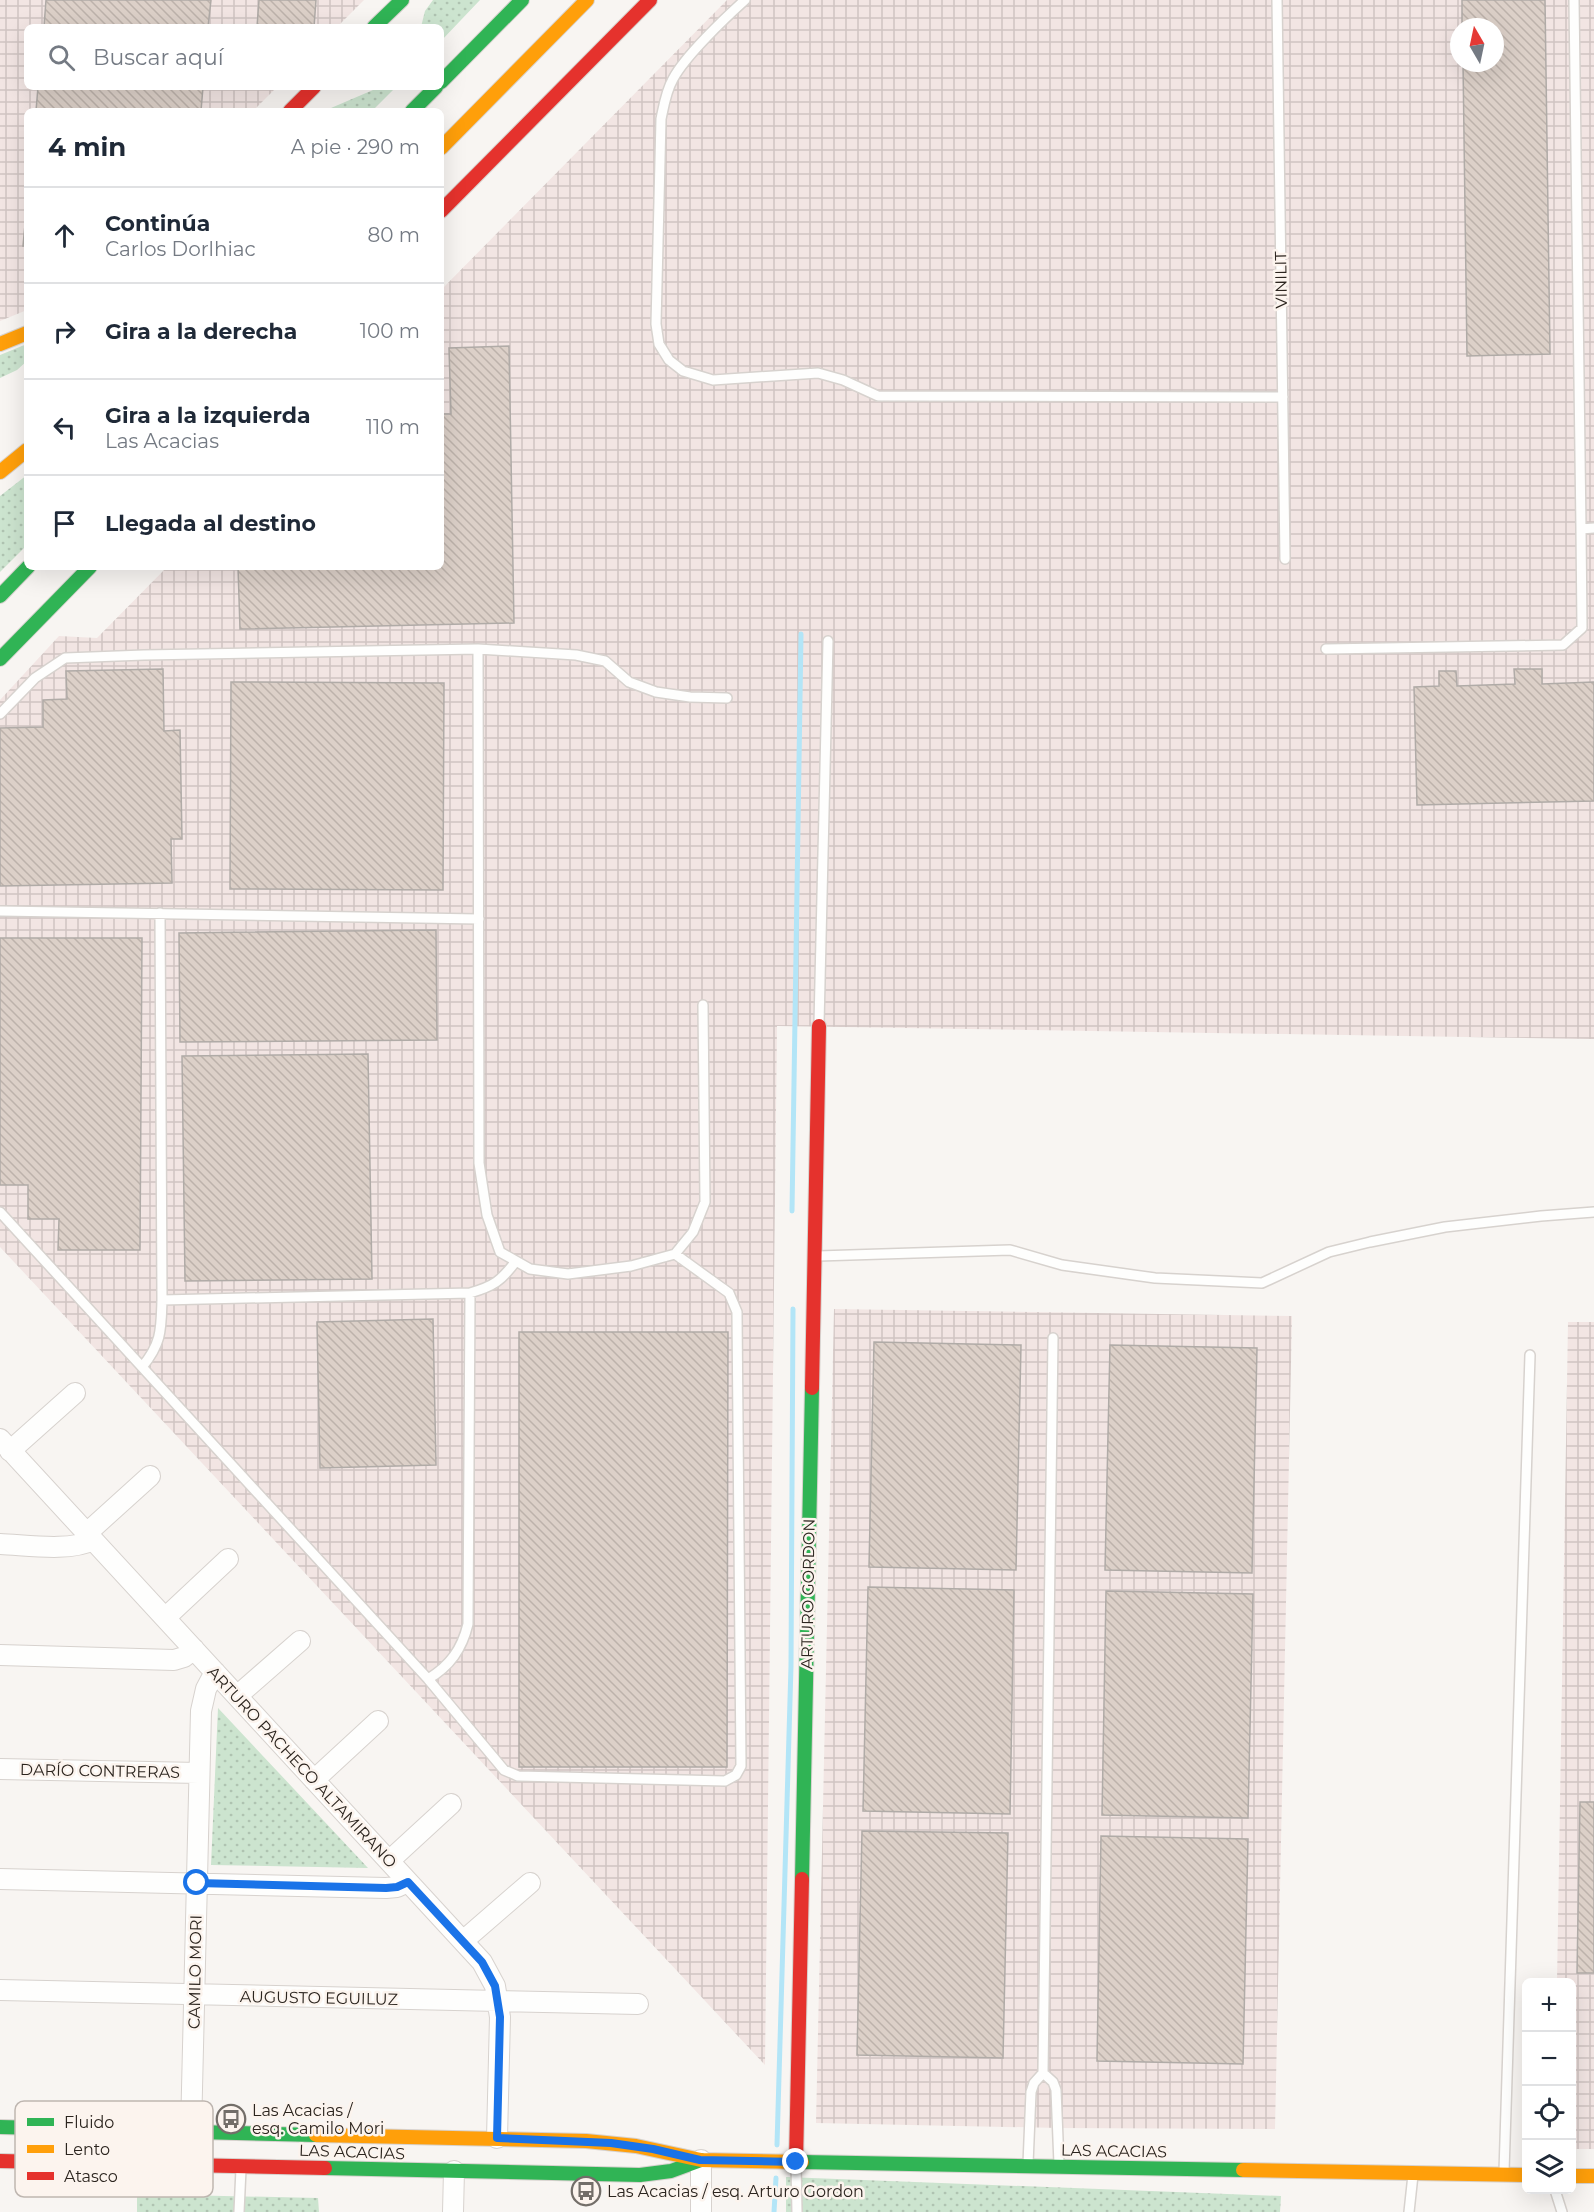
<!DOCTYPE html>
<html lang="es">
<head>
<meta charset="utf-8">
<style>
	body { margin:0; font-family:Montserrat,sans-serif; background:#f6f6f7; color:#1f2937 }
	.controls { position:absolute; right:18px; bottom:18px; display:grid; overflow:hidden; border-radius:9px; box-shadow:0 6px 24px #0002 }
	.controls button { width:54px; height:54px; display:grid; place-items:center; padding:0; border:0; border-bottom:2px solid #e0e1e3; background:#fff; color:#1f2937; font:30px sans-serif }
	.compass { position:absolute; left:1450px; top:18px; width:54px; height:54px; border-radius:50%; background:#fff; box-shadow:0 6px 24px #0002; rotate:351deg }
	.stop { position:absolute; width:18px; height:18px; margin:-14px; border:4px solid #1a73e8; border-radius:50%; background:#fff }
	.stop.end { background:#1a73e8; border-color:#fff; box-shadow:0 2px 6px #0008 }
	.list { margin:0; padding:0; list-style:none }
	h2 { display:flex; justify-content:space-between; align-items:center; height:78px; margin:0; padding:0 24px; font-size:26px }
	h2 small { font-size:20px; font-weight:400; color:#747a83 }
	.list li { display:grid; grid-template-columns:39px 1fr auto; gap:18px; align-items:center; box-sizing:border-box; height:96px; padding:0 24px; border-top:2px solid #e0e1e3 }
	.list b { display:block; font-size:22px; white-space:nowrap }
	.list p { margin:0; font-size:20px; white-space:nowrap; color:#747a83 }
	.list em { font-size:20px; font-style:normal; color:#747a83 }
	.icon { flex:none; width:33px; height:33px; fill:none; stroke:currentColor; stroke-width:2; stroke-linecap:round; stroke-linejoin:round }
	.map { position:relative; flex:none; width:1594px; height:2212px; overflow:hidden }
	.search { position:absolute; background:#fff; box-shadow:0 6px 24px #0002; left:24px; top:24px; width:420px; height:66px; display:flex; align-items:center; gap:15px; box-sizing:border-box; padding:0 21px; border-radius:9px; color:#747a83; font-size:22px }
	.panel { position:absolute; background:#fff; box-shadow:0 6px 24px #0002; left:24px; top:108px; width:420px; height:462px; border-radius:9px }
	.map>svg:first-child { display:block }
	.industrial { fill:url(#industrial-grid); fill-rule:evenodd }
	.green { fill:url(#green-dots) }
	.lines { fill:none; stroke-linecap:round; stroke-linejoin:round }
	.stream { stroke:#b3e5f7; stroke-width:5 }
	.building { fill:url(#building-back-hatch); stroke:#b0aba7; stroke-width:1.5 }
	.lane-casing { stroke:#d7d2ce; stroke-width:12 }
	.street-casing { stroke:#d7d2ce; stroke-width:22 }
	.fast-casing { stroke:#d7d2ce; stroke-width:16 }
	.slow-casing { stroke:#d7d2ce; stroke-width:16 }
	.jam-casing { stroke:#d7d2ce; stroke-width:16 }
	.lane { stroke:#fefefd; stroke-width:9 }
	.street { stroke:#fefefd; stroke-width:20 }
	.fast { stroke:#30b455; stroke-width:14 }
	.slow { stroke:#ff9f0a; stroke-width:14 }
	.jam { stroke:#e5322d; stroke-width:14 }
	.route { stroke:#1a73e8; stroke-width:8 }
	.labels { text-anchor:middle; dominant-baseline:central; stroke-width:5; stroke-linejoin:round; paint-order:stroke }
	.street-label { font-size:16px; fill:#2c251f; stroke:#fcf4ee }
	.poi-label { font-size:16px; fill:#2c251f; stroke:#fcf4ee; text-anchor:start }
	.key { fill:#fcf4ee; stroke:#beb6b0; stroke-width:1.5 }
	.key-label { font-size:16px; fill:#2c251f }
</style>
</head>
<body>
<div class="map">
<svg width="1594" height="2212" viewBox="0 0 1594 2212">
	<defs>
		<pattern id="industrial-grid" width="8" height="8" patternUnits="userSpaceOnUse" patternTransform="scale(1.5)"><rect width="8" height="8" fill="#f2e5e3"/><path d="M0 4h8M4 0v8" fill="none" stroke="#d0c4c2"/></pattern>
		<pattern id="green-dots" width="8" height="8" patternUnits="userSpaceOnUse" patternTransform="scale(1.5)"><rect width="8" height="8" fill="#cce4cf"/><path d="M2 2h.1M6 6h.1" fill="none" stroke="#afc3b1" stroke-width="1.8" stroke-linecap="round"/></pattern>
		<pattern id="building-back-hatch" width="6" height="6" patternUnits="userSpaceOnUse" patternTransform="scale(1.5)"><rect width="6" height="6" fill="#dcd0c8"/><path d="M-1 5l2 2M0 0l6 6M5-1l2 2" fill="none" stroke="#bdb2ab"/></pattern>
	</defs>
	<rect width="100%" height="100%" fill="#f8f5f2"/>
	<path class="industrial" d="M 0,0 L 364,0 L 337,27 L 27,27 L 27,87 L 277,87 L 253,111 L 27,111 L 27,310 L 0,321 Z
		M 727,0 L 1594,0 L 1594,1039 L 777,1026 L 765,2065 L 0,1247 L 0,700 L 59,636 L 97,638 L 167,567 L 441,567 L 441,290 ZM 1459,27 L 1495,27 L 1495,63 L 1459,63 Z
		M 834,1309 L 1292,1316 L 1275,2129 L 1059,2128 L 816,2123 Z
		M 1568,1322 L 1594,1322 L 1594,2149 L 1572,2149 L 1572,1982 L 1557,1982 Z"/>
	<path class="green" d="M 433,0 L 480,0 L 441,41 L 441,27 L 421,27 L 425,11 Z
		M 380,87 L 396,87 L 372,111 L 324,111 Z
		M 27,344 L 27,361 L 17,370 L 0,378 L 0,355 Z
		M 27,475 L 27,545 L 0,572 L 0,496 Z
		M 218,1708 L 368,1868 L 211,1865 Z
		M 786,2177 L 1281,2196 L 1280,2212 L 786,2212 Z
		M 137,2194 L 318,2198 L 319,2212 L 137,2212 Z"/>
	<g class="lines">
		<path class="stream" d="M 792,1211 L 801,634
			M 777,2145 L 791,1666 L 793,1309
			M 774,2212 L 776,2178"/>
	</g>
	<path class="building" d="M 46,0 L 211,0 L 208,27 L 44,27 Z
		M 259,0 L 316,0 L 314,27 L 257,27 Z
		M 1462,0 L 1545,0 L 1550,354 L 1467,356 L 1463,63 L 1495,63 L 1495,27 L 1462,27 Z
		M 38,87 L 203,87 L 201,111 L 36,111 Z
		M 27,203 L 27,246 L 23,246 Z
		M 509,346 L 514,623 L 240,629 L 238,567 L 441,567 L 441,414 L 451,414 L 449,348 Z
		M 163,669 L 164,731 L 180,730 L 182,839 L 171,839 L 172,883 L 0,886 L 0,728 L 43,727 L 43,700 L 67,699 L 66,671 Z
		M 1514,669 L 1542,669 L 1542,684 L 1594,682 L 1594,801 L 1417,805 L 1414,687 L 1439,686 L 1439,671 L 1456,671 L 1457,686 L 1515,684 Z
		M 231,682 L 444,683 L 443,890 L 230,889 Z
		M 436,930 L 437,1040 L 180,1042 L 179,933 Z
		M 0,938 L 142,938 L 140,1250 L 58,1250 L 59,1219 L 28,1219 L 28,1185 L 0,1185 Z
		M 368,1054 L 372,1279 L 185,1281 L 182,1056 Z
		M 433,1319 L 436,1465 L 320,1468 L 317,1322 Z
		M 519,1332 L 728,1332 L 727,1767 L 519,1767 Z
		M 874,1342 L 1021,1345 L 1016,1570 L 869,1567 Z
		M 1110,1345 L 1257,1348 L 1252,1573 L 1105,1570 Z
		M 868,1587 L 1014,1590 L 1010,1814 L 863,1811 Z
		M 1106,1591 L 1253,1594 L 1248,1818 L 1102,1815 Z
		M 1580,1802 L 1594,1802 L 1594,1973 L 1577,1973 Z
		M 862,1831 L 1008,1833 L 1003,2058 L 857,2055 Z
		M 1101,1836 L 1248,1839 L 1243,2064 L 1097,2061 Z"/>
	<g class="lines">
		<g class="lane-casing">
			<path id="lane" d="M 745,0 C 725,18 685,56 673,79 C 666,91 664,105 661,119 L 656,324 L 659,344 L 669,360 L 683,371 L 713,380 L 818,373 L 843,380 L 878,396 L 1283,397
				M 1277,0 L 1285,559
				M 1574,0 L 1581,529 L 1594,528
				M 478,649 L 479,1163 L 487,1215 L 500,1252 L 530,1269 L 568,1274 L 631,1266 L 675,1254 L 693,1232 L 705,1202 L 703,1005
				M 1326,649 L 1563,645 L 1582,628 L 1581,529
				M 0,714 L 35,678 L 65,658 L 144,655 L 478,649 L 576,655 L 605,661 L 629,682 L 656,692 L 690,697 L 727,698
				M 0,911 L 479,919
				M 819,1024 L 828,641
				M 0,1212 L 428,1679 L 504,1770 L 518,1776 L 725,1781 L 736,1775 L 741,1766 L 737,1312 L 729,1293 L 675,1254
				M 818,1256 L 1010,1250 L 1062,1265 L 1155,1278 L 1262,1283 L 1329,1252 L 1370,1242 L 1445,1227 L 1541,1216 L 1594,1212
				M 162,1300 L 470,1293 C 494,1286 501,1281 516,1261
				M 142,1367 C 162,1343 161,1329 162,1300 L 160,913
				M 428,1679 C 450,1666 462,1649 468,1624 L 470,1293
				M 1043,2073 L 1053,2082 L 1056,2090 L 1059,2164
				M 796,2164 L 797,2212
				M 1028,2164 L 1031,2092 L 1034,2083 L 1043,2073 L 1053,1338
				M 1504,2172 L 1530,1355
				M 1555,2190 L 1562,2212
				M 239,2212 L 241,2169
				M 1409,2212 L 1413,2175"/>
		</g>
		<g class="street-casing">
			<path id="street" d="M 0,1439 L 482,1962 L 495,1986 L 500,2017 L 497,2138
				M 10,1451 L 75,1393
				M 87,1533 L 150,1476
				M 0,1544 C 27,1545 69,1552 93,1540
				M 165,1618 L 228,1559
				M 0,1655 L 174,1660 L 184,1657 L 194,1649
				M 237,1696 L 300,1641
				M 0,1769 L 199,1773
				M 314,1780 L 378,1721
				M 389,1861 L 451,1804
				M 0,1879 L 386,1888 L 397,1887 L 408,1882
				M 463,1941 L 530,1883
				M 0,1990 L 638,2004
				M 191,2131 L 201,1711 L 206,1689 L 215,1672
				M 453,2212 L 454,2171
				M 701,2212 L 701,2160"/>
		</g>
		<g class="fast-casing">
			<path id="fast" d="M 374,27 L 402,0
				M 441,82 L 522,0
				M 412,111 L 436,87
				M 0,596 L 28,567
				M 0,659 L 90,567
				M 802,1879 L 812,1388
				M 0,2127 L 316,2135
				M 802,2162 L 1243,2170
				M 325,2168 L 640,2175 L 671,2171 L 701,2160"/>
		</g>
		<g class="slow-casing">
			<path id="slow" d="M 441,148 L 587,0
				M 0,344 L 27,333
				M 0,472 L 27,450
				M 316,2135 L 586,2141 L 636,2146 L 701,2160 L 802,2162
				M 1243,2170 L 1526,2175
				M 1572,2176 L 1594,2176"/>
		</g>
		<g class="jam-casing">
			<path id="jam" d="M 290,111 L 314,87
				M 441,211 L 650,0
				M 812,1388 L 819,1026
				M 0,2161 L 325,2168
				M 796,2162 L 802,1879"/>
		</g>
		<use href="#lane" class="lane"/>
		<use href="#street" class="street"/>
		<use href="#fast" class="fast"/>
		<use href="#slow" class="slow"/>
		<use href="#jam" class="jam"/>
	</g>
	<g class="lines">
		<path class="route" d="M 197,1883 L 386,1888 L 397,1887 L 408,1882 L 482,1962 L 495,1986 L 500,2017 L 497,2138 L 611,2143 L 653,2149 L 700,2160 L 796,2162"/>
	</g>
	<defs>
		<g id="bus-ring" transform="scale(1.5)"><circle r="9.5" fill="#fcf4ee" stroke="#736e69" stroke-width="1.5"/><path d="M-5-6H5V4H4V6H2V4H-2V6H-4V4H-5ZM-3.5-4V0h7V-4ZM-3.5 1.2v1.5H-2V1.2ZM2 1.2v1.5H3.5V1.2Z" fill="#736e69"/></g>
	</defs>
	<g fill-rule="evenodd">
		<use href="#bus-ring" x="231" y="2119"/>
		<use href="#bus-ring" x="586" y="2191"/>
	</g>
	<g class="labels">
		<g class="street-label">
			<text transform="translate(1281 280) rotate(-91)">VINILIT</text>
			<text transform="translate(808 1594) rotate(-89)">ARTURO GORDON</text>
			<text transform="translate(302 1767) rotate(47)">ARTURO PACHECO ALTAMIRANO</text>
			<text transform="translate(100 1771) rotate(1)">DARÍO CONTRERAS</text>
			<text transform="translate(195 1972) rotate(-89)">CAMILO MORI</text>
			<text transform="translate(319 1998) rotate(1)">AUGUSTO EGUILUZ</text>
			<text transform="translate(1114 2151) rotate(1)">LAS ACACIAS</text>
			<text transform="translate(352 2152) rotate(2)">LAS ACACIAS</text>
		</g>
		<g class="poi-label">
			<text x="252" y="2110">Las Acacias /<tspan x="252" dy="18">esq. Camilo Mori</tspan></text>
			<text x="607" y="2191">Las Acacias / esq. Arturo Gordon</text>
		</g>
	</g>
	<rect x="15" y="2101" width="198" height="96" rx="9" class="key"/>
	<rect x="27" y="2118" width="27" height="8" fill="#30b455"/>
	<rect x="27" y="2145" width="27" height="8" fill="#ff9f0a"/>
	<rect x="27" y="2172" width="27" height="8" fill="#e5322d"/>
	<g class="key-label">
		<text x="64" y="2128">Fluido</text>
		<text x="64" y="2155">Lento</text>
		<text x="64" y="2182">Atasco</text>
	</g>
</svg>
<div class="controls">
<button>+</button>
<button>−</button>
<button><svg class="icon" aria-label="locate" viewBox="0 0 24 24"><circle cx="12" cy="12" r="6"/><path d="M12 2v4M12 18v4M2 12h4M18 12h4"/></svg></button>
<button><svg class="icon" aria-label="layers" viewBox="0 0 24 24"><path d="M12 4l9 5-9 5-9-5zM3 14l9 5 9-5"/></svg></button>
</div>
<svg class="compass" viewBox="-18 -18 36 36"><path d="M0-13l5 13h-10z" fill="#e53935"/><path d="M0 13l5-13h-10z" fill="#747a83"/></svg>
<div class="stop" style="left:197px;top:1883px"></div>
<div class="stop end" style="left:796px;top:2162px"></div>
<div class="search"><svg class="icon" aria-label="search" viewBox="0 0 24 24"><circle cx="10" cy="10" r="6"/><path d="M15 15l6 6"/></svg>Buscar aquí</div>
<section class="panel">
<h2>4 min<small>A pie · 290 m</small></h2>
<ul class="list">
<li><svg class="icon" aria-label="ahead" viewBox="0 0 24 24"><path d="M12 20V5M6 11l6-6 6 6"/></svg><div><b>Continúa</b><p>Carlos Dorlhiac</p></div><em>80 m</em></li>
<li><svg class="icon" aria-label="right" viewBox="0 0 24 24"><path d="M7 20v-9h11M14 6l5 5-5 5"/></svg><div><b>Gira a la derecha</b></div><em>100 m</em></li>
<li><svg class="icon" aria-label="left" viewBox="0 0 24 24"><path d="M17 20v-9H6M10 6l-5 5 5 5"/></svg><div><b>Gira a la izquierda</b><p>Las Acacias</p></div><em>110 m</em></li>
<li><svg class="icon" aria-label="arrive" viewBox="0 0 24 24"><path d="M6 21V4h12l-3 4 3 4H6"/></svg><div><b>Llegada al destino</b></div></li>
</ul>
</section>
</div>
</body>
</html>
